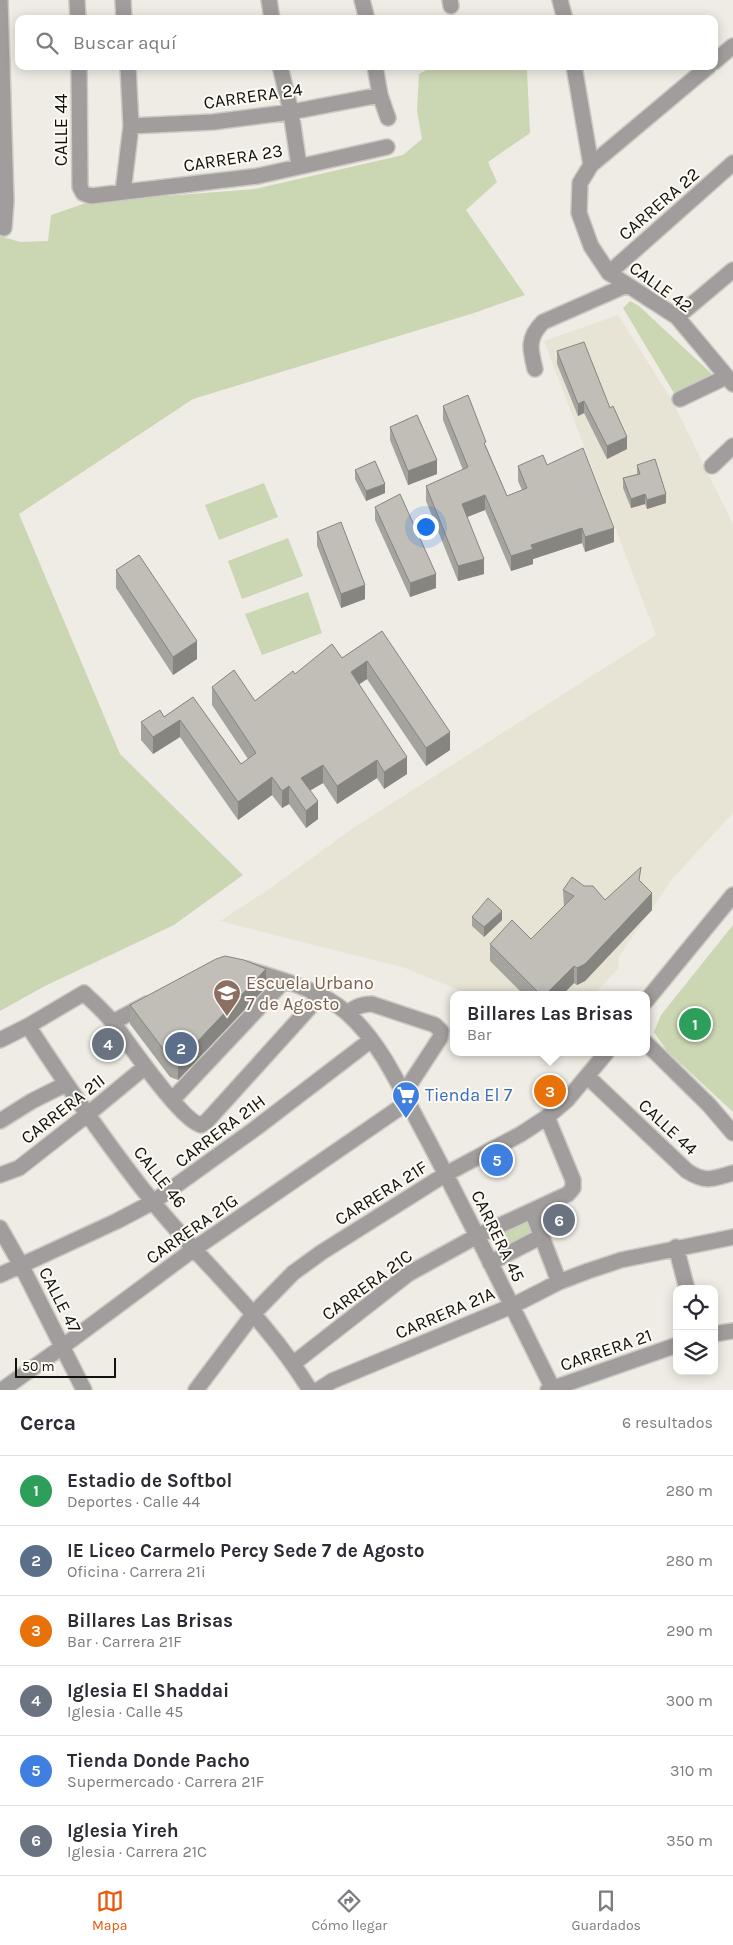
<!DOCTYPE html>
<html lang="es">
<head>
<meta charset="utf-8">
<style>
	body { margin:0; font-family:Karla,sans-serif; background:#f2f2f3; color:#2b2b33 }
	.controls { position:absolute; right:15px; bottom:15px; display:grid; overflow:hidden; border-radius:10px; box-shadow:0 2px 12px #0003 }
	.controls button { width:45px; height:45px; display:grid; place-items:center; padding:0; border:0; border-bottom:1px solid #e1e1e2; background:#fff; color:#2b2b33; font:25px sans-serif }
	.scale { position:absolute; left:15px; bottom:12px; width:101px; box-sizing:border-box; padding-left:5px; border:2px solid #11110e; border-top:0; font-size:14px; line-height:18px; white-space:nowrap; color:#11110e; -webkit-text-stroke:4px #fcfaf2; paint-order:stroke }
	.you { position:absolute; left:425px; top:526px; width:18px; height:18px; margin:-12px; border:4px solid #fff; border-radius:50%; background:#1a73e8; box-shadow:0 0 0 8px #1a73e833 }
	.badge { display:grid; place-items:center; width:32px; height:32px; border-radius:50%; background:#ea580c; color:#fff; font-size:16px; font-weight:700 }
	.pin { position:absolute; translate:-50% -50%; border:2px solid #fff; box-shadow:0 1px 5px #0006 }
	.popup { position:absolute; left:450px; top:991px; width:200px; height:65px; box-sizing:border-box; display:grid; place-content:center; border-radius:10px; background:#fff; filter:drop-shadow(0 1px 4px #0005); font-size:16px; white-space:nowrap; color:#7c7c81 }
	.popup b { font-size:19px; color:#2b2b33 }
	.popup::after { content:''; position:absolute; left:50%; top:100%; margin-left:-10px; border:10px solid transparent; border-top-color:#fff }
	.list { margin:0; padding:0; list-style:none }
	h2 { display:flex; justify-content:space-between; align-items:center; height:65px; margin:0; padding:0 20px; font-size:21px }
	h2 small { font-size:16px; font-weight:400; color:#7c7c81 }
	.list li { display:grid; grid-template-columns:32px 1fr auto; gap:15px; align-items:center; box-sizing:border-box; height:70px; padding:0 20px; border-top:1px solid #e1e1e2 }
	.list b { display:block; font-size:19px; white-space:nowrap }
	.list p { margin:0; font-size:16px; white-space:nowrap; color:#7c7c81 }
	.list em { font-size:16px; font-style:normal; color:#7c7c81 }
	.icon { flex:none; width:28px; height:28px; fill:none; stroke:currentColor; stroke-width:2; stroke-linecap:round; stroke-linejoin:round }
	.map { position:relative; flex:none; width:733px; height:1390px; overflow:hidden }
	.search { position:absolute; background:#fff; box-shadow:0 2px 12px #0003; left:15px; right:15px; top:15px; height:55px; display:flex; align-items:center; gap:12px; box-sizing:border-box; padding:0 18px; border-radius:10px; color:#7c7c81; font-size:19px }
	.sheet { height:485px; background:#fff }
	nav { display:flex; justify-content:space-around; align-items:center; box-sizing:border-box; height:70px; border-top:1px solid #e1e1e2; background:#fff; font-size:14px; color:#7c7c81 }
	nav a { display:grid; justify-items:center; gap:2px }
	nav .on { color:#ea580c }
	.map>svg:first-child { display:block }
	.built { fill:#e8e4d5 }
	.green { fill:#cbd6b3 }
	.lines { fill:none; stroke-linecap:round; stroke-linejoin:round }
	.minor-casing { stroke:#cbc9c3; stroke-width:18 }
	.minor { stroke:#a09d9c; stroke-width:15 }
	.wall { fill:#a5a39d }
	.shaded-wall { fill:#868580 }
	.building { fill:#c0beb7; stroke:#868580 }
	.labels { text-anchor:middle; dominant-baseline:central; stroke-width:4; stroke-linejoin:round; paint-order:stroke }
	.street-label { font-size:18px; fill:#11110e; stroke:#fcfaf2 }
	.education-label { font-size:18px; fill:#785e54; stroke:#fcfaf2; text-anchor:start }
	.shop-label { font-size:18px; fill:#366cbe; stroke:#fcfaf2; text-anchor:start }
</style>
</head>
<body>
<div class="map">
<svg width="733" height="1390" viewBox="0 0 733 1390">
	<rect width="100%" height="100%" fill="#efece5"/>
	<path class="built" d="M 618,315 L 673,402 L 733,524 L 733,813 L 673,878 L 618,958 L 619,968 L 593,995 L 470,995 L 405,968 L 220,921 L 272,887 L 353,828 L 656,635 L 544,341 Z"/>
	<path class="green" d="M 434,66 L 524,66 L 527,71 L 530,133 L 488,162 L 497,182 L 466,210 L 525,295 L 474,313 L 193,399 L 19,514 L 120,754 L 243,875 L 174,925 L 45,986 L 0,1011 L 0,236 L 20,242 L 48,241 L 51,215 L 89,202 L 255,189 L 403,155 L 422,139 L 417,111 L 419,74 Z
		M 630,301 L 639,306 L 714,376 L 674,393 L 623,308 Z
		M 264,483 L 278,517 L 219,540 L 205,505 Z
		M 288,538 L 303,576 L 242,599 L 228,561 Z
		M 308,592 L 322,633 L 262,655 L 245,614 Z
		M 733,925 L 733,1112 L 667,1051 L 654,1032 L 661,1015 Z
		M 533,1217 L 540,1232 L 503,1251 L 494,1234 Z"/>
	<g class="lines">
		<g class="minor-casing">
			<path id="minor" d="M 0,0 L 6,201 L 4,228
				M 77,0 L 78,19
				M 123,0 L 124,19
				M 269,0 L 272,19
				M 362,0 L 367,19
				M 450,0 L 451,6
				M 560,0 L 565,19
				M 714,62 L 733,46
				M 79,66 L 80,187 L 83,193 L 91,196 L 258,176 L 387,147
				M 280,66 L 291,112 L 299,166
				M 375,66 L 380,95 L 388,118
				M 574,66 L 591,165
				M 709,66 L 591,165 L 580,183 L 579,213 L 591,246 L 609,273 L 677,317 L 733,384
				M 131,126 L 213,122 L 291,112 L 380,95
				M 123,192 L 131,126 L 128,66
				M 609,273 L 733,163
				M 677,317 L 733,270
				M 535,369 C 530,349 527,338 543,322 L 627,285
				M 680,399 L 726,377
				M 712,466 L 733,446
				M 247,969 C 281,980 320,989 347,1013 C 382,1044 400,1088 421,1127 C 467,1213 509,1301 553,1389
				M 646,1001 L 733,895
				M 347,1013 C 356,1007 361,1004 372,1004 L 435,1025 L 441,1031 L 440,1038 L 404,1093
				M 113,1022 L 147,1004
				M 28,1026 C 67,1086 108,1146 153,1202 C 205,1266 266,1318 310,1390
				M 0,1040 L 28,1026 L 84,993 C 94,1003 105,1012 114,1024 C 128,1042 182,1122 201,1125 L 207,1121 L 321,995
				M 646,1043 L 709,1105 L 733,1133
				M 588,1077 L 687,1171 C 706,1183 712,1179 733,1173
				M 172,1100 L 284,981
				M 0,1121 L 32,1101 L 66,1084
				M 0,1175 L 19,1168 L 88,1114 L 145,1067
				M 532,1211 L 559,1282
				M 0,1228 L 21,1265 L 84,1390
				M 676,1247 L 687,1289
				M 490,1263 L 542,1236
				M 0,1275 L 117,1221 L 153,1202 L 256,1128 L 371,1040
				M 714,1334 L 733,1331
				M 294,1363 L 408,1274 L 477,1236 L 568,1194 L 573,1188 L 573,1180 L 547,1117
				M 2,1390 L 62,1347 L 194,1249 L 408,1102
				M 196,1390 L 254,1313 L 293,1273 L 322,1252 L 446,1174 L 521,1134 L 547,1117 L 567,1100 L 607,1052
				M 318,1390 L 332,1381 L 512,1306 L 559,1282 L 588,1271 L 621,1260 L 733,1237
				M 548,1390 L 677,1345"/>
		</g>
		<use href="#minor" class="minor"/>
	</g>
	<path class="wall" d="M 557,351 L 627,449 L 607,459 L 584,413 L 578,416 L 557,364 Z
		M 443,406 L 486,446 L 507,496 L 522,490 L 518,481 L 518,466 L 547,465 L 614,542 L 585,552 L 582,543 L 533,559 L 533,564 L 511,571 L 485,510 L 467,517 L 484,574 L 458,581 L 426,501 L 426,486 L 463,470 L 443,420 Z
		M 390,427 L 437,474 L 408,485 L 390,440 Z
		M 637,465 L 666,503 L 647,509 L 645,504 L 631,508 L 623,488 L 623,478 L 637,474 Z
		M 355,470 L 385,493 L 366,501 L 355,479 Z
		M 375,507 L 436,588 L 410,597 L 375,520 Z
		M 317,532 L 365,599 L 341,608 L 317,546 Z
		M 116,570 L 197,659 L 173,675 L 116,588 Z
		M 382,631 L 450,750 L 426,766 L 367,679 L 359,684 L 407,774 L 384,789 L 377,778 L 337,804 L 323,783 L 310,790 L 318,819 L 306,828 L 289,804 L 282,808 L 272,795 L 238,820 L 180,737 L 153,754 L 141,740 L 141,722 L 164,717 L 193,697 L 241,764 L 248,759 L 212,705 L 212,687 L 255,701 L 295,674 L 342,658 Z
		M 641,881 L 652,910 L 585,981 L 577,985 L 574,983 L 562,995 L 524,995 L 490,961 L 490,944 L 531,939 L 564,907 L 563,890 L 584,886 L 605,900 Z
		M 472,917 L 502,920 L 484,937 L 472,926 Z
		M 266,987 L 178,1080 L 170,1077 L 130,1024 L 130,1005 Z"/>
	<path class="shaded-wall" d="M 584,401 L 584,413 L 578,416 L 578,404 Z
		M 627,437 L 627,449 L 607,459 L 607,446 Z
		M 437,460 L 437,474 L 408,485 L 408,471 Z
		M 385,484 L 385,493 L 366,501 L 366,491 Z
		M 645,494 L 645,504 L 631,508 L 631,499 Z
		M 666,494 L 666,503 L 647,509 L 647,500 Z
		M 485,495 L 485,510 L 462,519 L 462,504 Z
		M 582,528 L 582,543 L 533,559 L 533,564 L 511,571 L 511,556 L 531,545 Z
		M 614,528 L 614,542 L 585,552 L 585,537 Z
		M 484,559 L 484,574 L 458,581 L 458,566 Z
		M 436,574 L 436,588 L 410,597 L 410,583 Z
		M 365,585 L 365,599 L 341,608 L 341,594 Z
		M 197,641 L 197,659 L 173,675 L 173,657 Z
		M 367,661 L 367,679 L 351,690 L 351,672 Z
		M 180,720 L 180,737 L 153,754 L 153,737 Z
		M 450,732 L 450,750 L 426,766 L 426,748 Z
		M 407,757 L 407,774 L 384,789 L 384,772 Z
		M 377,760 L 377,778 L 337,804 L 337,786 Z
		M 323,765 L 323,783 L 301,796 L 301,778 Z
		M 272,777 L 272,795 L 238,820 L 238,802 Z
		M 289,786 L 289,804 L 282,808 L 282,791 Z
		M 318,801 L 318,819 L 306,828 L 306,811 Z
		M 652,893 L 652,910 L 585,981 L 577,985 L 577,968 Z
		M 502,911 L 502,920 L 484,937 L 484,927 Z
		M 574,966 L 574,983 L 562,995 L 545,995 Z
		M 266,969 L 266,987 L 178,1080 L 178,1062 Z"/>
	<path class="building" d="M 584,342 L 610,408 L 613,406 L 627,437 L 607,446 L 584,401 L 578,404 L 557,351 Z
		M 468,395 L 486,442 L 484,443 L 507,496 L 527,488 L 518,466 L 543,455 L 547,465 L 583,448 L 614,528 L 585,537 L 582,528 L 531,545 L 533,549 L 511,556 L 485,495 L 462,504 L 484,559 L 458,566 L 426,486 L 468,467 L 443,406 Z
		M 417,415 L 437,460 L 408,471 L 390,427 Z
		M 655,459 L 666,494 L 647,500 L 645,494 L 631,499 L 623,478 L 640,474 L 637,465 Z
		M 375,461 L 385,484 L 366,491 L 355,470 Z
		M 400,494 L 436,574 L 410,583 L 375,507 Z
		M 341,522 L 365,585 L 341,594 L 317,532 Z
		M 139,555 L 197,641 L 173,657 L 116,570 Z
		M 382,631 L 450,732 L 426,748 L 367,661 L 351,672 L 407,757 L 384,772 L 377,760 L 337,786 L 323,765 L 301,778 L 318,801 L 306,811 L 289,786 L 282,791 L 272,777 L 238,802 L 180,720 L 153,737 L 141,722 L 160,710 L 164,717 L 193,697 L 241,764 L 256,753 L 212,687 L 234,670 L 255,701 L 293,671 L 295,674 L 332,644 L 342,658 Z
		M 641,867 L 639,880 L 652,893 L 585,964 L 577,968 L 574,966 L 545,995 L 541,995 L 490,944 L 512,920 L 531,939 L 574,896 L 563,890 L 572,877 L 584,886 L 593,886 L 605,900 Z
		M 488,898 L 502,911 L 484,927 L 472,917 Z
		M 225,956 L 244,960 L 266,969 L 178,1062 L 170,1058 L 130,1005 L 216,959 Z"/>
	<defs>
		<g id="school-pin" transform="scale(1.4375)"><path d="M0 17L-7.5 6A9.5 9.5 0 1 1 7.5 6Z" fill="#8d6e63" stroke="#fcfaf2"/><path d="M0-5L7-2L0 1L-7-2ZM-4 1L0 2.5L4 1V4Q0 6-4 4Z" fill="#fff"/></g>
		<g id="supermarket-pin" transform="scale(1.4375)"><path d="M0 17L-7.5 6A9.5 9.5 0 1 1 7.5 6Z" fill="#3f7fe0" stroke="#fcfaf2"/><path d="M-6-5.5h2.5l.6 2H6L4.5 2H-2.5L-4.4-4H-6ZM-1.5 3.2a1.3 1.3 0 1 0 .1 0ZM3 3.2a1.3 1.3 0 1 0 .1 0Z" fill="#fff"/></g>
	</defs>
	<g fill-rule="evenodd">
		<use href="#school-pin" x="227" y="993"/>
		<use href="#supermarket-pin" x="406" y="1095"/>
	</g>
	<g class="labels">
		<g class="street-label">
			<text transform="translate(253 96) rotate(-8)">CARRERA 24</text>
			<text transform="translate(61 130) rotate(-90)">CALLE 44</text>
			<text transform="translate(233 158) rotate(-9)">CARRERA 23</text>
			<text transform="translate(659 204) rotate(-41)">CARRERA 22</text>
			<text transform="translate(661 287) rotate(36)">CALLE 42</text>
			<text transform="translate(63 1109) rotate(-38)">CARRERA 21I</text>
			<text transform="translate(668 1127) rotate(43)">CALLE 44</text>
			<text transform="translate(220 1131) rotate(-37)">CARRERA 21H</text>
			<text transform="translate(160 1177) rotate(52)">CALLE 46</text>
			<text transform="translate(381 1193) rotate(-32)">CARRERA 21F</text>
			<text transform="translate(192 1229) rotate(-35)">CARRERA 21G</text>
			<text transform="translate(498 1236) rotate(64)">CARRERA 45</text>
			<text transform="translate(367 1285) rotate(-36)">CARRERA 21C</text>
			<text transform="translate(60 1300) rotate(63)">CALLE 47</text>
			<text transform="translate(445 1313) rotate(-23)">CARRERA 21A</text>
			<text transform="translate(606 1350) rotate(-19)">CARRERA 21</text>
		</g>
		<g class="education-label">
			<text x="246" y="983">Escuela Urbano<tspan x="246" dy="21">7 de Agosto</tspan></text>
		</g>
		<g class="shop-label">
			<text x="425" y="1095">Tienda El 7</text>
		</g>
	</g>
</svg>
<div class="controls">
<button><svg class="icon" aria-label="locate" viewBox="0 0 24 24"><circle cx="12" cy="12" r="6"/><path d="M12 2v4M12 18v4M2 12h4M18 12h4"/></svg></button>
<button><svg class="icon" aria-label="layers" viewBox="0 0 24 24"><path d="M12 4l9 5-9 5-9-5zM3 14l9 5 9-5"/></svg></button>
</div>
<div class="scale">50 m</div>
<div class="you"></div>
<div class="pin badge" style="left:695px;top:1024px;background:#2e9e5b">1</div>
<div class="pin badge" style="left:181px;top:1048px;background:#5c6f8a">2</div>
<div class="pin badge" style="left:550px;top:1091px;background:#e8710a">3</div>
<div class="popup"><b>Billares Las Brisas</b>Bar</div>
<div class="pin badge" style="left:108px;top:1044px;background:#6b7280">4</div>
<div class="pin badge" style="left:497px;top:1160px;background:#3f7fe0">5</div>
<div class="pin badge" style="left:559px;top:1220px;background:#6b7280">6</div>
<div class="search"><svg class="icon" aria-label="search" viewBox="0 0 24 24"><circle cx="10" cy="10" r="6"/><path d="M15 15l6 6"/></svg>Buscar aquí</div>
</div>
<section class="sheet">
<h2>Cerca<small>6 resultados</small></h2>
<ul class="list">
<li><span class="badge" style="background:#2e9e5b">1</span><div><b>Estadio de Softbol</b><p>Deportes · Calle 44</p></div><em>280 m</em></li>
<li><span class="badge" style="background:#5c6f8a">2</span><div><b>IE Liceo Carmelo Percy Sede 7 de Agosto</b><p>Oficina · Carrera 21i</p></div><em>280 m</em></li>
<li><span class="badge" style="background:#e8710a">3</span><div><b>Billares Las Brisas</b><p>Bar · Carrera 21F</p></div><em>290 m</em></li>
<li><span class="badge" style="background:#6b7280">4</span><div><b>Iglesia El Shaddai</b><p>Iglesia · Calle 45</p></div><em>300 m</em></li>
<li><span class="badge" style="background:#3f7fe0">5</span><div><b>Tienda Donde Pacho</b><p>Supermercado · Carrera 21F</p></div><em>310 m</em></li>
<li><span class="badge" style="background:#6b7280">6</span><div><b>Iglesia Yireh</b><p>Iglesia · Carrera 21C</p></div><em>350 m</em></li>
</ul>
</section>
<nav>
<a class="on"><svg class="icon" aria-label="map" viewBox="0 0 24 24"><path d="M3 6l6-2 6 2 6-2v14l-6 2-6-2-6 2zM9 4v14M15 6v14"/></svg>Mapa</a>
<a><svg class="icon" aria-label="directions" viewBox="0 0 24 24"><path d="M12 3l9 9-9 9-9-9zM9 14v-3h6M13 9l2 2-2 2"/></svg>Cómo llegar</a>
<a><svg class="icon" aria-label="saved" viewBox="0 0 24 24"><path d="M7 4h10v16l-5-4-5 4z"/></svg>Guardados</a>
</nav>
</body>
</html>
